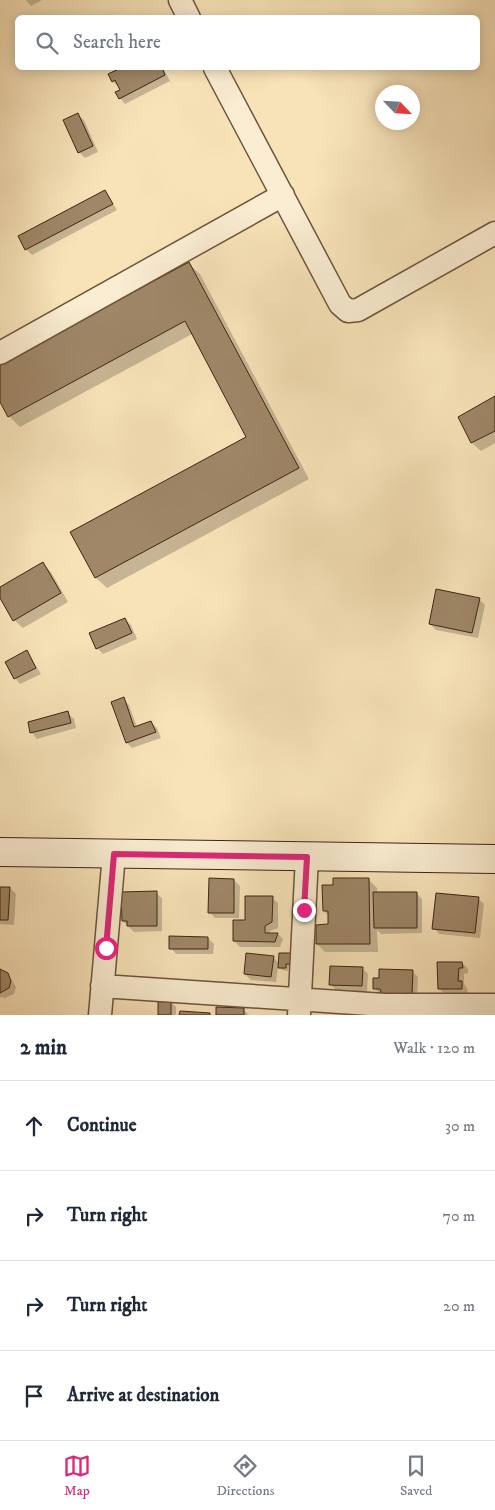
<!DOCTYPE html>
<html lang="en">
<head>
<meta charset="utf-8">
<style>
	body { margin:0; font-family:"IM FELL DW Pica",serif; background:#f6f6f7; color:#1f2937 }
	.compass { position:absolute; left:375px; top:85px; width:45px; height:45px; border-radius:50%; background:#fff; box-shadow:0 2px 12px #0003; rotate:115deg }
	.stop { position:absolute; width:15px; height:15px; margin:-11px; border:4px solid #db2777; border-radius:50%; background:#fff }
	.stop.end { background:#db2777; border-color:#fff; box-shadow:0 1px 5px #0008 }
	.list { margin:0; padding:0; list-style:none }
	h2 { display:flex; justify-content:space-between; align-items:center; height:65px; margin:0; padding:0 20px; font-size:21px }
	h2 small { font-size:16px; font-weight:400; color:#747a83 }
	.list li { display:grid; grid-template-columns:32px 1fr auto; gap:15px; align-items:center; box-sizing:border-box; height:90px; padding:0 20px; border-top:1px solid #e0e1e3 }
	.list b { display:block; font-size:19px; white-space:nowrap }
	.list em { font-size:16px; font-style:normal; color:#747a83 }
	.icon { flex:none; width:28px; height:28px; fill:none; stroke:currentColor; stroke-width:2; stroke-linecap:round; stroke-linejoin:round }
	.map { position:relative; flex:none; width:495px; height:1015px; overflow:hidden }
	.search { position:absolute; background:#fff; box-shadow:0 2px 12px #0003; left:15px; right:15px; top:15px; height:55px; display:flex; align-items:center; gap:12px; box-sizing:border-box; padding:0 18px; border-radius:8px; color:#747a83; font-size:19px }
	.sheet { height:425px; background:#fff }
	nav { display:flex; justify-content:space-around; align-items:center; box-sizing:border-box; height:70px; border-top:1px solid #e0e1e3; background:#fff; font-size:14px; color:#747a83 }
	nav a { display:grid; justify-items:center; gap:2px }
	nav .on { color:#db2777 }
	.map>svg:first-child { display:block }
	.shadow { fill:#0003 }
	.building { fill:#9f8768; stroke:#3f2411 }
	.lines { fill:none; stroke-linecap:round; stroke-linejoin:round }
	.street-casing { stroke:#6d543b; stroke-width:25 }
	.secondary-casing { stroke:#3f2411; stroke-width:30 }
	.street { stroke:#faedd2; stroke-width:22 }
	.secondary { stroke:#faedd2; stroke-width:28 }
	.route { stroke:#db2777; stroke-width:6 }
</style>
</head>
<body>
<div class="map">
<svg width="495" height="1015" viewBox="0 0 495 1015">
	<rect width="100%" height="100%" fill="#f8e3b9"/>
	<filter id="stains"><feTurbulence type="fractalNoise" baseFrequency=".004" numOctaves="4"/><feColorMatrix values="0 0 0 0 .2 0 0 0 0 .09 0 0 0 0 .02 0 0 0 .5 -.17"/></filter>
	<radialGradient id="worn" r=".72"><stop offset=".6" stop-color="#630" stop-opacity="0"/><stop offset="1" stop-color="#630" stop-opacity=".3"/></radialGradient>
	<path class="shadow" d="M 26,0 L 42,0 L 31,6 Z
		M 124,68 L 163,68 L 170,81 L 125,104 L 120,98 L 122,91 L 119,87 L 113,82 L 109,75 Z
		M 78,115 L 84,120 L 98,152 L 85,158 L 79,152 Z
		M 105,191 L 117,210 L 32,255 L 26,249 Z
		M 189,264 L 200,274 L 309,479 L 107,588 L 96,578 L 72,533 L 248,438 L 192,334 L 20,427 L 9,416 L 0,400 L 0,366 Z
		M 495,398 L 495,443 L 481,451 L 472,443 L 459,417 Z
		M 43,564 L 51,572 L 68,602 L 23,628 L 14,620 L 0,595 L 0,589 Z
		M 479,599 L 485,605 L 478,638 L 436,630 L 430,624 Z
		M 125,619 L 131,625 L 137,639 L 103,654 L 97,648 Z
		M 27,652 L 41,674 L 20,684 L 15,678 Z
		M 123,699 L 129,705 L 137,727 L 151,722 L 157,728 L 161,738 L 132,748 L 127,743 Z
		M 68,713 L 74,719 L 76,728 L 37,739 L 32,733 L 29,723 Z
		M 368,879 L 377,888 L 377,893 L 416,893 L 422,899 L 422,933 L 381,934 L 377,930 L 378,952 L 325,952 L 317,944 L 329,925 L 329,916 L 324,911 L 334,886 Z
		M 234,880 L 240,886 L 239,918 L 215,918 L 209,912 Z
		M 0,888 L 10,888 L 16,894 L 14,925 L 0,924 Z
		M 156,893 L 162,898 L 162,931 L 134,932 L 123,921 Z
		M 272,898 L 278,903 L 278,928 L 270,931 L 270,934 L 278,934 L 283,939 L 280,947 L 240,947 L 234,941 L 246,922 Z
		M 478,898 L 484,904 L 480,938 L 439,934 L 434,928 Z
		M 208,938 L 214,944 L 213,954 L 176,954 L 171,948 Z
		M 280,954 L 296,966 L 289,966 L 288,971 L 282,970 L 278,966 L 276,982 L 251,980 L 245,974 L 273,957 L 280,964 Z
		M 462,963 L 468,969 L 468,973 L 464,974 L 464,984 L 467,988 L 468,994 L 445,994 L 439,989 Z
		M 363,969 L 368,974 L 367,992 L 336,990 L 330,984 Z
		M 0,971 L 10,978 L 16,987 L 14,994 L 5,998 L 0,997 Z
		M 412,971 L 418,977 L 417,1001 L 380,994 L 374,988 Z
		M 170,1001 L 176,1007 L 176,1015 L 159,1015 Z
		M 243,1009 L 249,1015 L 217,1015 Z"/>
	<path class="building" d="M 121,68 L 162,68 L 165,75 L 119,99 L 115,92 L 120,90 L 115,80 L 112,82 L 108,74 Z
		M 78,113 L 93,146 L 78,153 L 63,120 Z
		M 105,190 L 113,204 L 25,250 L 18,236 Z
		M 189,262 L 299,468 L 95,578 L 70,532 L 246,437 L 185,321 L 8,417 L 0,402 L 0,364 Z
		M 495,396 L 495,431 L 471,443 L 458,417 Z
		M 43,562 L 61,593 L 13,621 L 0,598 L 0,587 Z
		M 436,589 L 480,598 L 472,633 L 429,624 Z
		M 125,618 L 132,633 L 96,649 L 89,633 Z
		M 27,650 L 36,668 L 14,679 L 5,662 Z
		M 124,697 L 134,727 L 151,721 L 156,732 L 126,743 L 111,702 Z
		M 68,711 L 71,723 L 30,733 L 28,722 Z
		M 209,878 L 234,879 L 234,913 L 208,913 Z
		M 333,878 L 369,878 L 370,944 L 316,944 L 316,925 L 328,924 L 328,911 L 323,911 L 322,885 L 333,885 Z
		M 0,887 L 10,887 L 8,920 L 0,920 Z
		M 157,891 L 157,926 L 127,926 L 127,921 L 122,921 L 121,892 Z
		M 373,892 L 417,892 L 417,928 L 374,928 Z
		M 436,893 L 479,897 L 475,933 L 432,929 Z
		M 245,896 L 273,896 L 272,922 L 265,926 L 265,933 L 278,933 L 275,942 L 233,941 L 233,920 L 245,920 Z
		M 169,936 L 208,937 L 208,949 L 169,949 Z
		M 246,953 L 274,956 L 271,977 L 244,974 Z
		M 279,953 L 294,953 L 294,964 L 286,964 L 286,968 L 278,968 Z
		M 437,962 L 462,962 L 463,968 L 459,968 L 458,981 L 462,981 L 462,989 L 438,989 Z
		M 330,966 L 363,967 L 362,986 L 329,985 Z
		M 0,969 L 8,973 L 11,981 L 9,988 L 0,993 Z
		M 379,969 L 413,970 L 412,995 L 382,995 L 380,989 L 373,989 L 373,978 L 379,978 Z
		M 158,1000 L 171,1000 L 171,1015 L 158,1015 Z
		M 216,1007 L 244,1008 L 244,1015 L 216,1015 Z
		M 180,1011 L 210,1013 L 210,1015 L 179,1015 Z"/>
	<g class="lines">
		<g class="street-casing">
			<path id="street" d="M 180,0 L 189,18
				M 215,68 L 340,304 L 348,311 L 358,310 L 495,233
				M 0,353 L 283,195
				M 102,986 L 384,1005 L 495,1005
				M 100,1015 L 114,854
				M 299,1015 L 307,857"/>
		</g>
		<g class="secondary-casing">
			<path id="secondary" d="M 0,852 L 495,859"/>
		</g>
		<use href="#street" class="street"/>
		<use href="#secondary" class="secondary"/>
	</g>
	<g class="lines">
		<path class="route" d="M 106,948 L 114,854 L 307,857 L 304,910"/>
	</g>
	<rect width="100%" height="100%" filter="url(#stains)"/>
	<rect width="100%" height="100%" fill="url(#worn)"/>
</svg>
<svg class="compass" viewBox="-18 -18 36 36"><path d="M0-13l5 13h-10z" fill="#e53935"/><path d="M0 13l5-13h-10z" fill="#747a83"/></svg>
<div class="stop" style="left:106px;top:948px"></div>
<div class="stop end" style="left:304px;top:910px"></div>
<div class="search"><svg class="icon" aria-label="search" viewBox="0 0 24 24"><circle cx="10" cy="10" r="6"/><path d="M15 15l6 6"/></svg>Search here</div>
</div>
<section class="sheet">
<h2>2 min<small>Walk · 120 m</small></h2>
<ul class="list">
<li><svg class="icon" aria-label="ahead" viewBox="0 0 24 24"><path d="M12 20V5M6 11l6-6 6 6"/></svg><div><b>Continue</b></div><em>30 m</em></li>
<li><svg class="icon" aria-label="right" viewBox="0 0 24 24"><path d="M7 20v-9h11M14 6l5 5-5 5"/></svg><div><b>Turn right</b></div><em>70 m</em></li>
<li><svg class="icon" aria-label="right" viewBox="0 0 24 24"><path d="M7 20v-9h11M14 6l5 5-5 5"/></svg><div><b>Turn right</b></div><em>20 m</em></li>
<li><svg class="icon" aria-label="arrive" viewBox="0 0 24 24"><path d="M6 21V4h12l-3 4 3 4H6"/></svg><div><b>Arrive at destination</b></div></li>
</ul>
</section>
<nav>
<a class="on"><svg class="icon" aria-label="map" viewBox="0 0 24 24"><path d="M3 6l6-2 6 2 6-2v14l-6 2-6-2-6 2zM9 4v14M15 6v14"/></svg>Map</a>
<a><svg class="icon" aria-label="directions" viewBox="0 0 24 24"><path d="M12 3l9 9-9 9-9-9zM9 14v-3h6M13 9l2 2-2 2"/></svg>Directions</a>
<a><svg class="icon" aria-label="saved" viewBox="0 0 24 24"><path d="M7 4h10v16l-5-4-5 4z"/></svg>Saved</a>
</nav>
</body>
</html>
